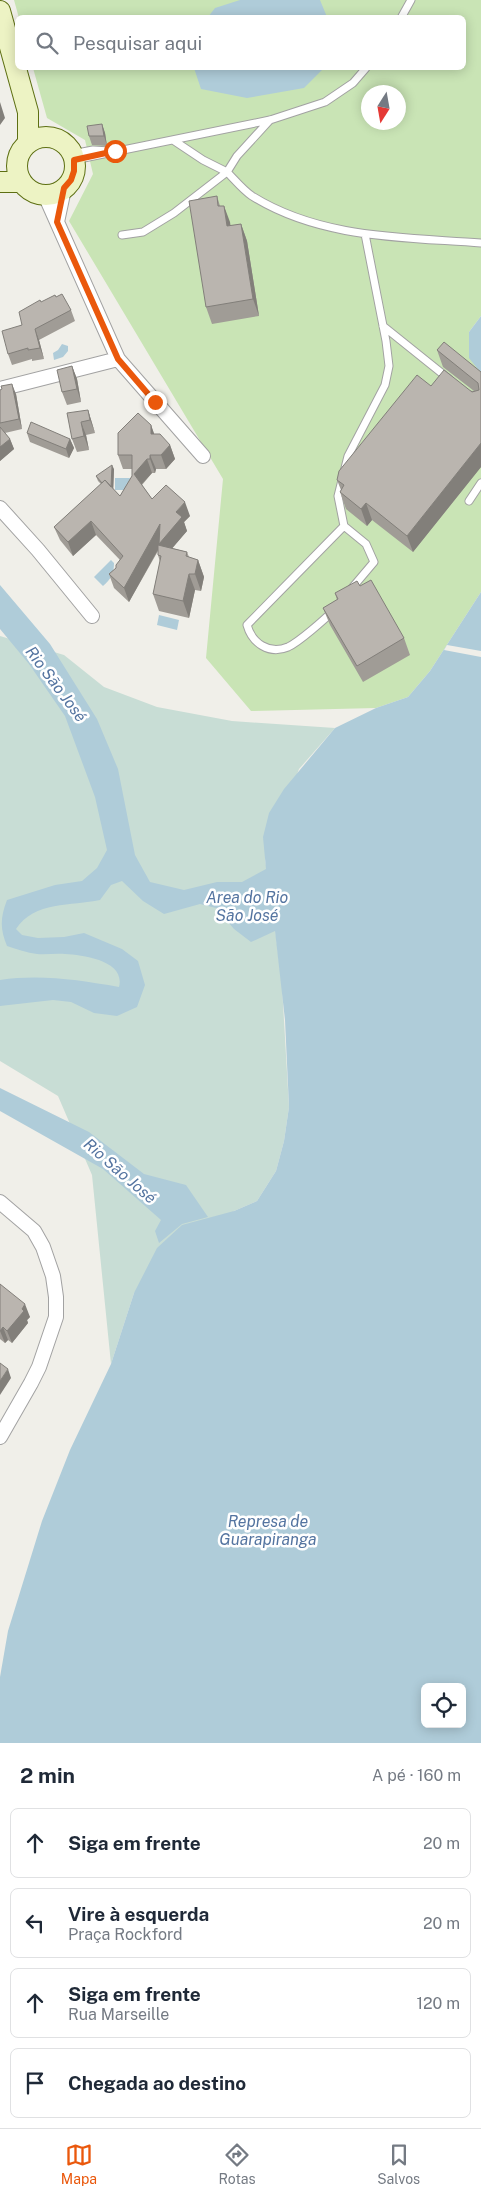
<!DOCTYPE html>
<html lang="pt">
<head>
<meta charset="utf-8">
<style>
	body { margin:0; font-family:"Public Sans",sans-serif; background:#f2f2f3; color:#1f2937 }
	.controls { position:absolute; right:15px; bottom:15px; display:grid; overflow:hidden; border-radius:8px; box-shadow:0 2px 12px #0003 }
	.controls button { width:45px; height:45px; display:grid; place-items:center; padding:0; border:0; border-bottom:1px solid #e0e1e3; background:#fff; color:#1f2937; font:25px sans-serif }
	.compass { position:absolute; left:361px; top:85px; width:45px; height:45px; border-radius:50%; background:#fff; box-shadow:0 2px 12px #0003; rotate:191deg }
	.stop { position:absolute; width:15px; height:15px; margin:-11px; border:4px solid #ea580c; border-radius:50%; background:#fff }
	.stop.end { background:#ea580c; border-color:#fff; box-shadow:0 1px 5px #0008 }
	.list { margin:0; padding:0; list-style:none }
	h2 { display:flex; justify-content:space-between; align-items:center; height:65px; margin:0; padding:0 20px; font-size:21px }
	h2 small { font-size:16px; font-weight:400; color:#747a83 }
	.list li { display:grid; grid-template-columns:32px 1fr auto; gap:15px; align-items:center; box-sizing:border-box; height:70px; margin:0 10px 10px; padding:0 10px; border:1px solid #e0e1e3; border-radius:8px }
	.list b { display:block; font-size:19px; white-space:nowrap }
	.list p { margin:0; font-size:16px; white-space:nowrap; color:#747a83 }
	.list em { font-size:16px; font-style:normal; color:#747a83 }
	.icon { flex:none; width:28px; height:28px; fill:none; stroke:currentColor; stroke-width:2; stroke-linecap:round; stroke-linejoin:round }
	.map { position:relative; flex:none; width:481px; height:1743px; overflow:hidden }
	.search { position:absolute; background:#fff; box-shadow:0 2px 12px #0003; left:15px; right:15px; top:15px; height:55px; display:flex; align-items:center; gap:12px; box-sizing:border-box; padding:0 18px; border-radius:8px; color:#747a83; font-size:19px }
	.sheet { height:385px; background:#fff }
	nav { display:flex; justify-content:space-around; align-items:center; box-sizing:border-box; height:70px; border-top:1px solid #e0e1e3; background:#fff; font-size:14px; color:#747a83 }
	nav a { display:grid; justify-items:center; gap:2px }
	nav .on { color:#ea580c }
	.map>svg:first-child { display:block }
	.grass { fill:#c9e4b5; fill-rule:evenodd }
	.wetland { fill:#c8ddd5 }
	.water { fill:#afccd9; fill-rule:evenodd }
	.pier { fill:#f0efe9 }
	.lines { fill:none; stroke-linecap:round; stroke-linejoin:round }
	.service-casing { stroke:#a2a2a2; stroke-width:9 }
	.minor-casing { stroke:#a2a2a2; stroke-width:16 }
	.secondary-casing { stroke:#5d6f12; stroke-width:22 }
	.service { stroke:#fff; stroke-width:7 }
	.minor { stroke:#fff; stroke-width:14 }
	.secondary { stroke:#edf3c4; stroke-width:20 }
	.wall { fill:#a09c96 }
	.shaded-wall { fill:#827f7a }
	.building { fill:#bab5af; stroke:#827f7a }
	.route { stroke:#ea580c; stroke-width:6 }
	.labels { text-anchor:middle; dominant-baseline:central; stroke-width:5; stroke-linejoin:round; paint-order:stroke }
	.water-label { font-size:16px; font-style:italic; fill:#5474a0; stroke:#fff }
</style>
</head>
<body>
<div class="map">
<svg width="481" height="1743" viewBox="0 0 481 1743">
	<rect width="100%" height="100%" fill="#f0efe9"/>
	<path class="grass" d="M 14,0 L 481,0 L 481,316 L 469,332 L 481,373 L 481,592 L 430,671 L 408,697 L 376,708 L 251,711 L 206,658 L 223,479 L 69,221 L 93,174 L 85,140 L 47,118 L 33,68 L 464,68 L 464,18 L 19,18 ZM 368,92 L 398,92 L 398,122 L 368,122 Z"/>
	<path class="wetland" d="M 0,636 L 64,655 L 104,687 L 157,707 L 232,721 L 335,728 L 299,769 L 265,860 L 270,887 L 282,986 L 289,1107 L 284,1141 L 276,1171 L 257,1201 L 234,1211 L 134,1293 L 111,1364 L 92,1175 L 58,1096 L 0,1061 Z"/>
	<path class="water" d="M 240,0 L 320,0 L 327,17 L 208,17 L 215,8 Z
		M 194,68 L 324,68 L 304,88 L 247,98 L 201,89 Z
		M 481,316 L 481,373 L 469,358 L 469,332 Z
		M 62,344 L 68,346 L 68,351 L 63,357 L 54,360 L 53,353 L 58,350 Z
		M 115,478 L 131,478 L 131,490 L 115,490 Z
		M 111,560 L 114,563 C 114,574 111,579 103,586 L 94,577 Z
		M 0,585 L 50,644 L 97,719 L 118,769 L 135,855 L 150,882 L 184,890 L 217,882 L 242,882 L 266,869 L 263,837 L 269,813 L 284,789 L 335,728 L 376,708 L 408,697 L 430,671 L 481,592 L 481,1743 L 0,1743 L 0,1677 L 8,1631 L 42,1521 L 70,1450 L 111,1364 L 134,1293 L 157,1248 L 182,1225 L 234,1211 L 257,1201 L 276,1171 L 284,1141 L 289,1107 L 285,1020 L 275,931 L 251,942 L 234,929 L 216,908 L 200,904 L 164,914 L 143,901 L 122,881 L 111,885 L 100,900 C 72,906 34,901 16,929 L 22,935 L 38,938 L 64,937 L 84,933 L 122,949 L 138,961 L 145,985 L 137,1007 L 117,1016 L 94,1013 L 71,1002 L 53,1000 L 0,1006 L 0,980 C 40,974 79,980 119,987 C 126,961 84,955 65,954 C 56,953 46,955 37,954 C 27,953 17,949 7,946 C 0,929 0,918 7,900 L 55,885 L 82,881 L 97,868 L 107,850 L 95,797 L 65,716 L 29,664 L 0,629 ZM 425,1687 L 462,1687 L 462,1724 L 425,1724 Z
		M 159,615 L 179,620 L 177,630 L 157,625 Z
		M 0,1088 L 89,1132 L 144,1174 L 186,1185 L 208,1217 L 182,1224 L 159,1243 L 155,1231 L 161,1220 L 103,1169 L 0,1111 Z"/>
	<path class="pier" d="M 447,645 L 481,651 L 481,657 L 444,650 Z"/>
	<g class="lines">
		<g class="service-casing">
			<path id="service" d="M 401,18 L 411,0
				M 270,120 L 237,156 L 227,172 C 235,180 243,190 252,196 C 321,239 403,237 481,243
				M 72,154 L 93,150 L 110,151
				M 74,160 L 270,120 L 325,102 L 353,83 L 366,68
				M 122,235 L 143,232 L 174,213 L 227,172 L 203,160 L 173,140
				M 383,326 L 449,379
				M 469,501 L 481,483
				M 352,588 L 374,562 L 366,544 L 344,526 L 338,496 L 348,456 L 385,385 L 389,366 L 386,341 L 365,234
				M 334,610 C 325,619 299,642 288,647 C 269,655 252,643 247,625 L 344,526"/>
		</g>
		<g class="minor-casing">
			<path id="minor" d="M 45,195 L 118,359 L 203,456
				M 57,222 L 64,189
				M 0,389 L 118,359
				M 0,508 L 38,550 L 92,616
				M 0,1202 L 34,1231 L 43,1247 L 53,1276 L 56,1297 L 56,1317 L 39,1367 L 31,1383 L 0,1437"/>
		</g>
		<g class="secondary-casing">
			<path id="secondary" d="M 0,11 L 28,112 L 28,143
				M17 166a29 29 0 1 1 58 0a29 29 0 1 1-58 0Z
				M 0,182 L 22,182"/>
		</g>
		<use href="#service" class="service"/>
		<use href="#minor" class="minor"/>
		<use href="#secondary" class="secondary"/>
	</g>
	<path class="wall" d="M 102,124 L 105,133 L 107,146 L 92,145 L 89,136 Z
		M 217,196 L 220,206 L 224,206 L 230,226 L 241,224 L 247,241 L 259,316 L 212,324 L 206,307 Z
		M 56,297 L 71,310 L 75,321 L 39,340 L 44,359 L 32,361 L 32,359 L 12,365 L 8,354 L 22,325 Z
		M 437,350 L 481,372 L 481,467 L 413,552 L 372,520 L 367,526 L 346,509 L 340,492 L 341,490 L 337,480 L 431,386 L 474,391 L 443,367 Z
		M 72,366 L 77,379 L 81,402 L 67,405 L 62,392 Z
		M 0,390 L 16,394 L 22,429 L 5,433 L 10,439 L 14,449 L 0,461 Z
		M 88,410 L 92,423 L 95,433 L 86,435 L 89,450 L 77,452 L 72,439 Z
		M 151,425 L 154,434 L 170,445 L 175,459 L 166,469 L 156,469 L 155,473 L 152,473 L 142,485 L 152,499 L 190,516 L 184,522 L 187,531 L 172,548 L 187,552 L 189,557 L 198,560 L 204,577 L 201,591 L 195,590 L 189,618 L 159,611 L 153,594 L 160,562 L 158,555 L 158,551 L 129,602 L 114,588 L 109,574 L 116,568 L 120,560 L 96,535 L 73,556 L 60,540 L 54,527 L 101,484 L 98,481 L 96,476 L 114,469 L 113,489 L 120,496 L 132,476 L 132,469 L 123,469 L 118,455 Z
		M 27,433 L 70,439 L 74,448 L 69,458 L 30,442 Z
		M 360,586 L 404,638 L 410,655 L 363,682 L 330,625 L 323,608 L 337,600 L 335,593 Z
		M 0,1284 L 30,1317 L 27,1320 L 28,1323 L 12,1343 L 8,1340 L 5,1343 L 0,1339 Z"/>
	<path class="shaded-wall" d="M 0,102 L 5,118 L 0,125 Z
		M 102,124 L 105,133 L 107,146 L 104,136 Z
		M 224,206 L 230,222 L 233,243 L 227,226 Z
		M 241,224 L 247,241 L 259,316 L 253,299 Z
		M 35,329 L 39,340 L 44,359 L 40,348 Z
		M 72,366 L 77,379 L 81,402 L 77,389 Z
		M 12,384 L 16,394 L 22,429 L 19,419 Z
		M 88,410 L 92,423 L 95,433 L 90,420 Z
		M 81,422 L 86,435 L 89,450 L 84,436 Z
		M 151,425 L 156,439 L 151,434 Z
		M 10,439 L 14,449 L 0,461 L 0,447 Z
		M 70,439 L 74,448 L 69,458 L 66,449 Z
		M 481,443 L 481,467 L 413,552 L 407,536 Z
		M 170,445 L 175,459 L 166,469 L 161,455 Z
		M 150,455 L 156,469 L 155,473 L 150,459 Z
		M 147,459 L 152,473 L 139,487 L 134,474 Z
		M 112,465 L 114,469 L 113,497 L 111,493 Z
		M 185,502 L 190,516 L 184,522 L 187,531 L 164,558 L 160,546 L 129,602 L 124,588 L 160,524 L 176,512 Z
		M 366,503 L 372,520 L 367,526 L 361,509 Z
		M 91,521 L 96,535 L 73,556 L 68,542 Z
		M 198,560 L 204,577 L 201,591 L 195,574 Z
		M 189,574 L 195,590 L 189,618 L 183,601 Z
		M 25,1304 L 30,1317 L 27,1320 L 28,1323 L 12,1343 L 7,1331 Z
		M 3,1327 L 8,1340 L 5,1343 L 0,1331 Z
		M 8,1369 L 11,1378 L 0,1395 L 0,1381 Z"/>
	<path class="building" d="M 102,124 L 104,136 L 89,136 L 87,126 Z
		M 217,196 L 218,206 L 224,206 L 227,226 L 241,224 L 253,299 L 206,307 L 189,201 Z
		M 62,294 L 71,310 L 35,329 L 40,348 L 28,350 L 28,348 L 8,354 L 2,331 L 22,325 L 19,312 L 40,300 L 41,302 L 55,295 L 56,297 Z
		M 444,342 L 481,372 L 481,443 L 407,536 L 366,503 L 361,509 L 340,492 L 344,485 L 337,480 L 339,471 L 417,375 L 431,386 L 444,370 L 472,392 L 479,390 L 478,383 L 437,350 Z
		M 72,366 L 77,389 L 62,392 L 57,370 Z
		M 12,384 L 19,419 L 0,423 L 0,390 L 2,389 L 1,386 Z
		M 88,410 L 90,420 L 81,422 L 84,436 L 72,439 L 67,413 Z
		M 138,413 L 151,425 L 151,434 L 160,434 L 170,445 L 161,455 L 150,455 L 150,459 L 147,459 L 134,474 L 152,499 L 166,485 L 185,502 L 176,512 L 182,517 L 159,544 L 160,524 L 124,588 L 109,574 L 116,568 L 116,565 L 123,556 L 91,521 L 68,542 L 54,527 L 105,480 L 120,496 L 132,476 L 132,455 L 118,455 L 118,433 Z
		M 31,422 L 70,439 L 66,449 L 27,433 Z
		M 0,427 L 10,439 L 0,447 Z
		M 112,465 L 111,487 L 105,480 L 102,483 L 96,476 Z
		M 158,545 L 187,552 L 186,556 L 198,560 L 195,574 L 189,574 L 183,601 L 153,594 L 161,556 L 158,555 Z
		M 371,580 L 404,638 L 357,666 L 323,608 L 338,599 L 335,593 L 357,581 L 360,586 Z
		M 0,1284 L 25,1304 L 22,1309 L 24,1311 L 7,1331 L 3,1327 L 0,1331 Z
		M 0,1363 L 8,1369 L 0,1381 Z"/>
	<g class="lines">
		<path class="route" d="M 115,151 L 74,160 L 74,171 L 71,180 L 64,188 L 57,222 L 118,359 L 155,402"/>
	</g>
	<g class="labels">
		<g class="water-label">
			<text transform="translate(56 684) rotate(53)">Rio São José</text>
			<text x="247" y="897">Area do Rio<tspan x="247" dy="18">São José</tspan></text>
			<text transform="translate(120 1171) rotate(41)">Rio São José</text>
			<text x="268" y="1521">Represa de<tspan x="268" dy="18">Guarapiranga</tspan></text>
		</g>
	</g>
</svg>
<div class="controls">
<button><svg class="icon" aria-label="locate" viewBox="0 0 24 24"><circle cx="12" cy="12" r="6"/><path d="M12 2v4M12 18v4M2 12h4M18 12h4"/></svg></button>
</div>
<svg class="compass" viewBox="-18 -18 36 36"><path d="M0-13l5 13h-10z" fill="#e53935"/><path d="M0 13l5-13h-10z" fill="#747a83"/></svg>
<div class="stop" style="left:115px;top:151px"></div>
<div class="stop end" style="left:155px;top:402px"></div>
<div class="search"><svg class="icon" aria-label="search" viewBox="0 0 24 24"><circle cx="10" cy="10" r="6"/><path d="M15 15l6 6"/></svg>Pesquisar aqui</div>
</div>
<section class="sheet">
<h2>2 min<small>A pé · 160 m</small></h2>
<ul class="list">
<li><svg class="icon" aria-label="ahead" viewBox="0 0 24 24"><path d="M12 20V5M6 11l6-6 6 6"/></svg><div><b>Siga em frente</b></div><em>20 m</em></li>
<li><svg class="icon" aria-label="left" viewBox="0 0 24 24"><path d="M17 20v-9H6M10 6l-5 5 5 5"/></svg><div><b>Vire à esquerda</b><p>Praça Rockford</p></div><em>20 m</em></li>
<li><svg class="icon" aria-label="ahead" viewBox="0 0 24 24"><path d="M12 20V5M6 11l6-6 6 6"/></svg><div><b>Siga em frente</b><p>Rua Marseille</p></div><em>120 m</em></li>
<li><svg class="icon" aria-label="arrive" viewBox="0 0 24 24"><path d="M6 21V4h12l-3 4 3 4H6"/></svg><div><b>Chegada ao destino</b></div></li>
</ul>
</section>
<nav>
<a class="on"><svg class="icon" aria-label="map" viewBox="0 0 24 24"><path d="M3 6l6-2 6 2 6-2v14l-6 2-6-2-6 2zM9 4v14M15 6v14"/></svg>Mapa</a>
<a><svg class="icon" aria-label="directions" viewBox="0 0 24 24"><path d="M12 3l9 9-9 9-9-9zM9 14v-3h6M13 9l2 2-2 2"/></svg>Rotas</a>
<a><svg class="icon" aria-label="saved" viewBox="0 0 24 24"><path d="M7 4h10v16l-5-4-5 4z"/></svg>Salvos</a>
</nav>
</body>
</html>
